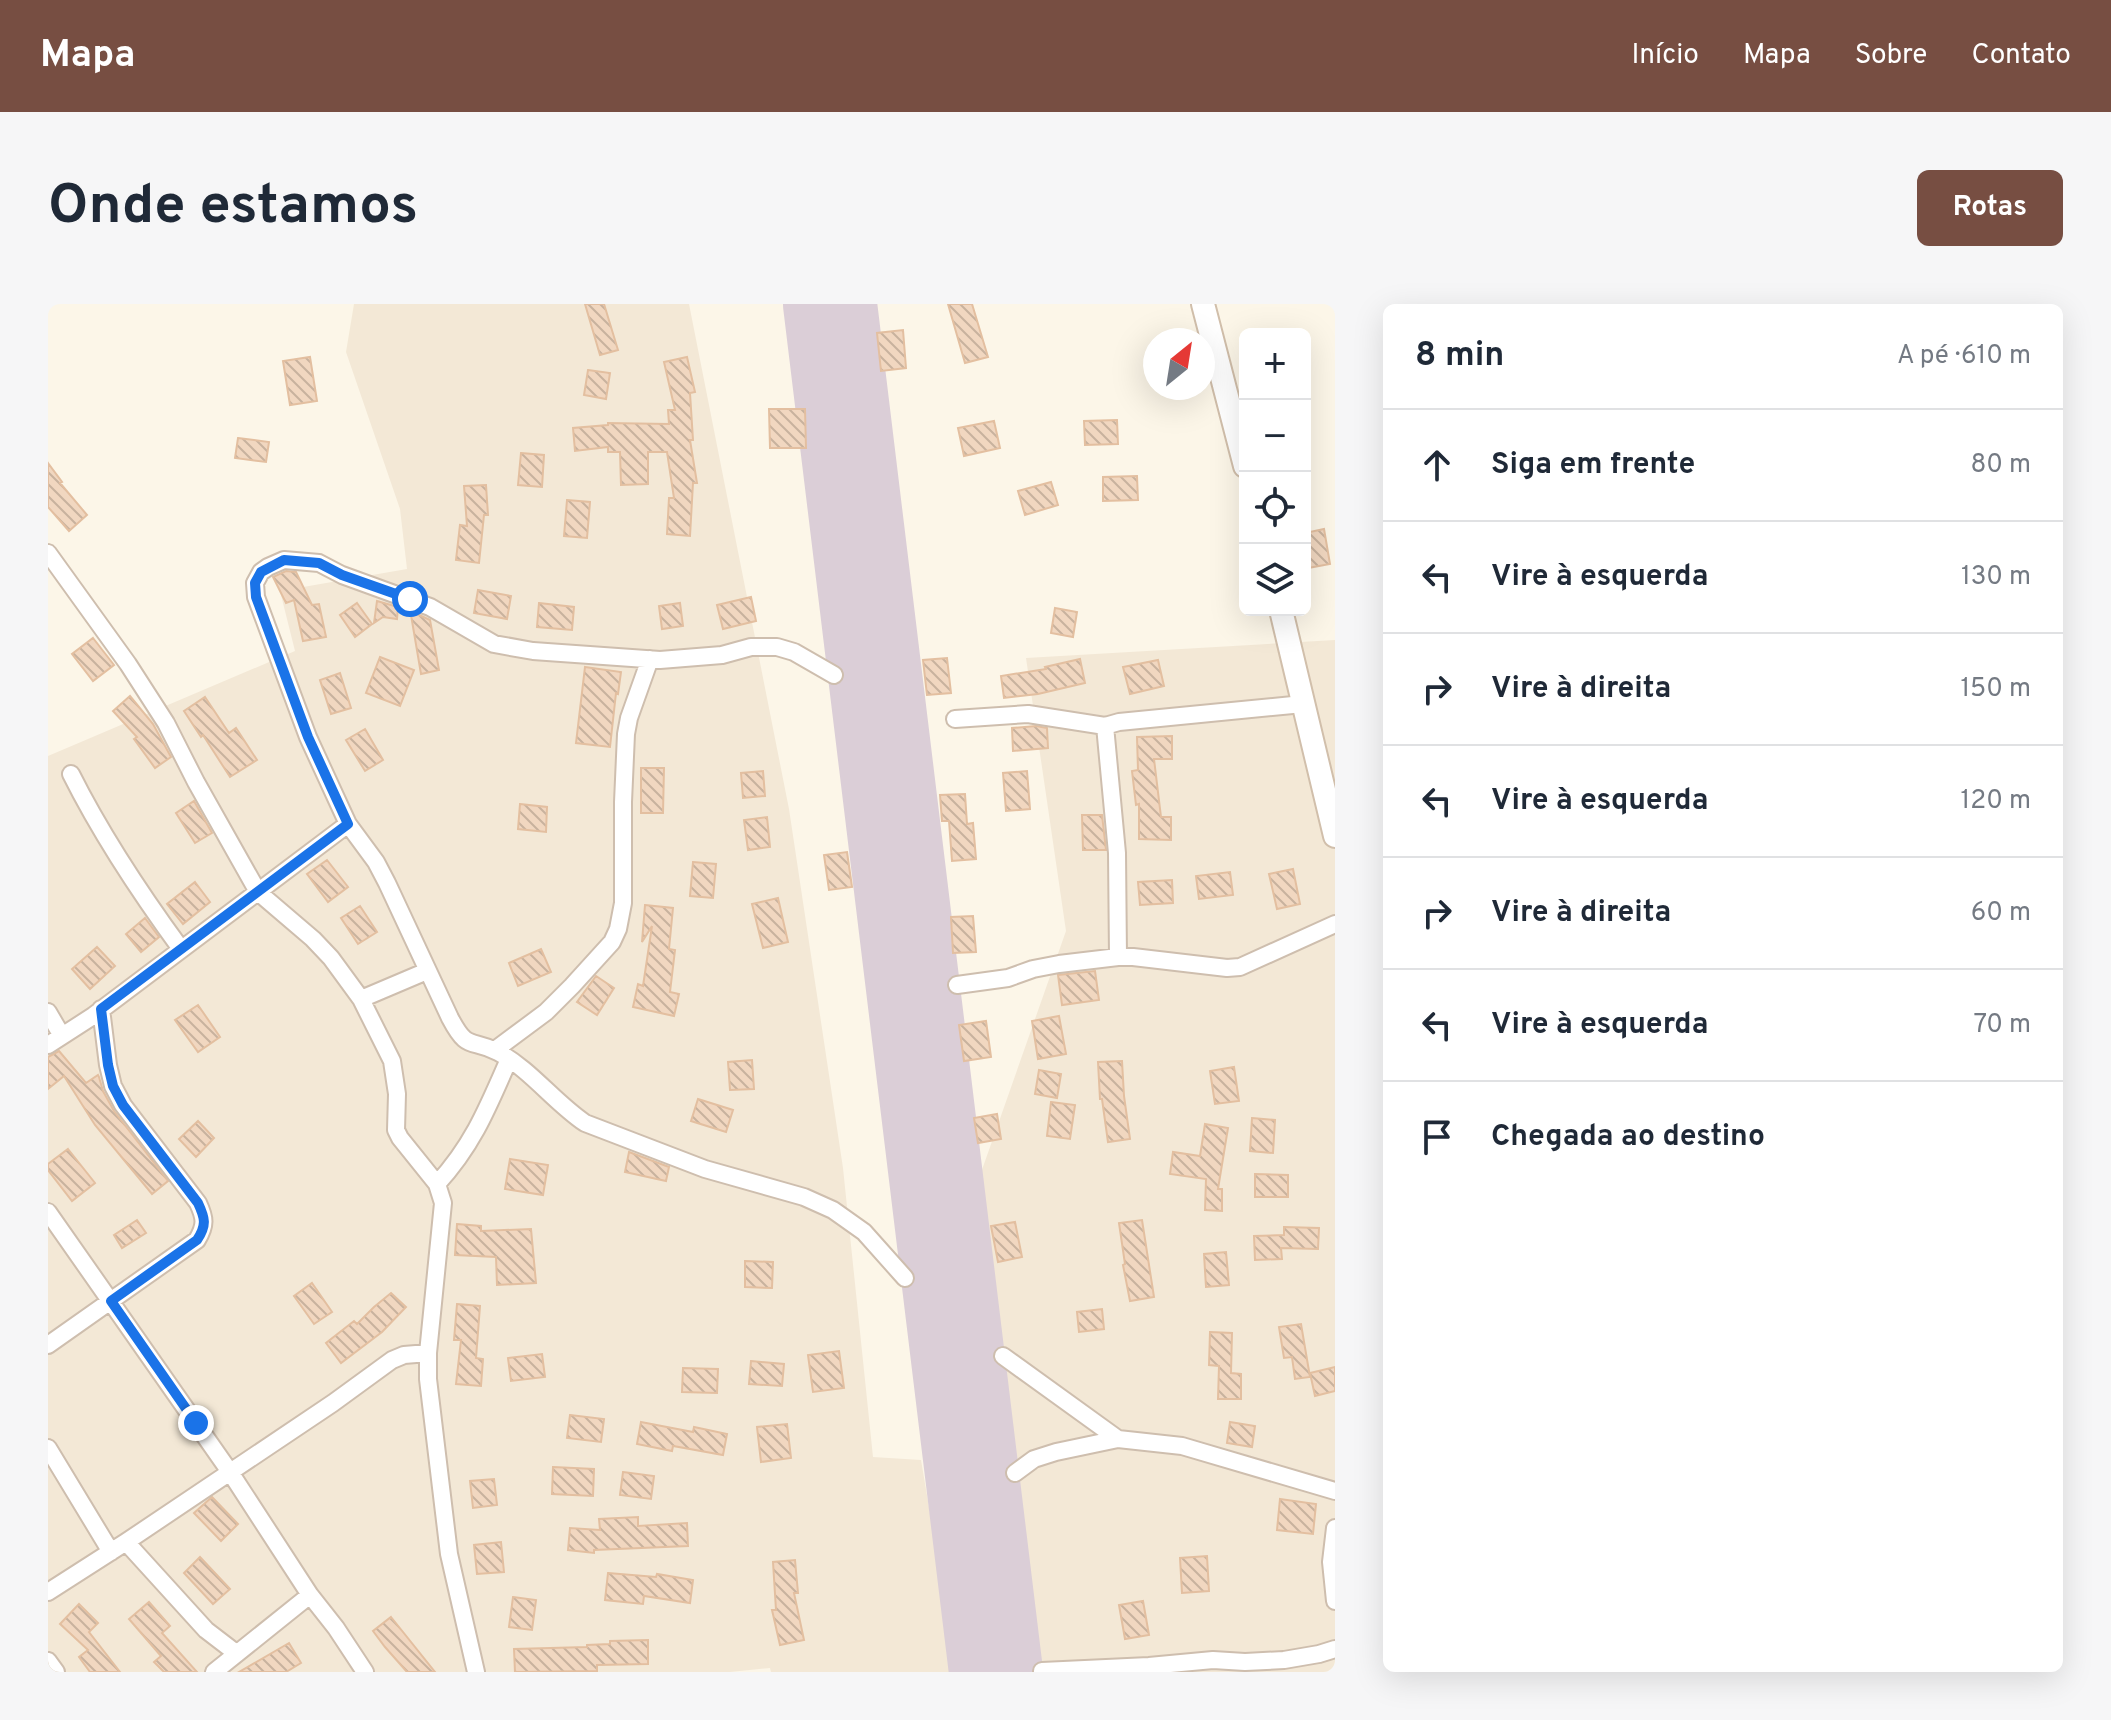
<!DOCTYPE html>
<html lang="pt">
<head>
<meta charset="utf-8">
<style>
	body { margin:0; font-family:Overpass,sans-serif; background:#f6f6f7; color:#1f2937 }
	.controls { position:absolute; right:24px; top:24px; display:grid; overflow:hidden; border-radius:12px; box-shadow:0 8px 32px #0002 }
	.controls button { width:72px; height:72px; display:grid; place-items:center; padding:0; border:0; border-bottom:2px solid #e0e1e3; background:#fff; color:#1f2937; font:40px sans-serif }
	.compass { position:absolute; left:1095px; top:24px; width:72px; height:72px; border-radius:50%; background:#fff; box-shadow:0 8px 32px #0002; rotate:30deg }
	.stop { position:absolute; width:24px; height:24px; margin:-18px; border:6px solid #1a73e8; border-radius:50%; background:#fff }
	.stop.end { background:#1a73e8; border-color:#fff; box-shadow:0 2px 8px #0008 }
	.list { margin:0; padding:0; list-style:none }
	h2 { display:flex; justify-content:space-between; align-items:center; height:104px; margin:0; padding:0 32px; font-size:34px }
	h2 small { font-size:26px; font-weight:400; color:#747a83 }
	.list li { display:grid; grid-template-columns:52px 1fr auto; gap:24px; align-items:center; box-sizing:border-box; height:112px; padding:0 32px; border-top:2px solid #e0e1e3 }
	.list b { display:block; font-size:30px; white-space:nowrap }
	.list em { font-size:26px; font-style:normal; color:#747a83 }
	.icon { flex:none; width:44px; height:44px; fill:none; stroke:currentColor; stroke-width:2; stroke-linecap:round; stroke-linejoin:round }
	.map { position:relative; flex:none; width:1287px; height:1368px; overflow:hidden; border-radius:12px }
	header { display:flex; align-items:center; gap:48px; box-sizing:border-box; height:112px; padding:0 40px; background:#774e42; color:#fff }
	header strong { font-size:38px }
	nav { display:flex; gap:44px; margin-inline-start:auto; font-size:28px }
	.intro { display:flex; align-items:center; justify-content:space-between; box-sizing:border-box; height:192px; padding:0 48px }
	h1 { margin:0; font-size:56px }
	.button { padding:20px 36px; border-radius:12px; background:#774e42; color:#fff; font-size:28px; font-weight:700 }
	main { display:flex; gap:48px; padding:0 48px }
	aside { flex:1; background:#fff; border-radius:12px; box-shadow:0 8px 32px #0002 }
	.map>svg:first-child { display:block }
	.residential { fill:#f3e8d6 }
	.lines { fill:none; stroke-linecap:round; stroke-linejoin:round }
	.runway { stroke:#dbced7; stroke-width:94 }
	.building { fill:url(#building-back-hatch); stroke:#e3bfa0; stroke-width:2 }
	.street-casing { stroke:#cebeae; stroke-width:20 }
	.secondary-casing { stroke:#d1bfab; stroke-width:26 }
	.street { stroke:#fff; stroke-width:16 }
	.secondary { stroke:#fff; stroke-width:22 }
	.route { stroke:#1a73e8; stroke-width:10 }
</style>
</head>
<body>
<header>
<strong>Mapa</strong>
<nav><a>Início</a><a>Mapa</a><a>Sobre</a><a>Contato</a></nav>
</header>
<div class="intro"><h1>Onde estamos</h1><a class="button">Rotas</a></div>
<main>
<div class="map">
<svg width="1287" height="1368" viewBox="0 0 1287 1368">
	<defs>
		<pattern id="building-back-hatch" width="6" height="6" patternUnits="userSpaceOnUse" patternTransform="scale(2)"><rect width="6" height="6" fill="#f1d7c0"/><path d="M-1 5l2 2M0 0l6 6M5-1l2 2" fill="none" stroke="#c8b29e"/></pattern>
	</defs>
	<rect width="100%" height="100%" fill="#fcf6e8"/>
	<path class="residential" d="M 306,0 L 641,0 L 741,505 L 795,864 L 825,1153 L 873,1156 L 909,1368 L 723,1368 L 722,1364 L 682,1368 L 0,1368 L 0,452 L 247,347 L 232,287 L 359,265 L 352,205 L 298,48 Z
		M 1287,336 L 1287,1368 L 980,1368 L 923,897 L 1018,627 L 978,354 Z"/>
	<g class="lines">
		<path class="runway" d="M 782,0 L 948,1368"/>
	</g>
	<path class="building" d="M 537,0 L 556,0 L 570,46 L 552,51 Z
		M 900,0 L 924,0 L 940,53 L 917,59 Z
		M 855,26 L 858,64 L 833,67 L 829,29 Z
		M 262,53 L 269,97 L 242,101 L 235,57 Z
		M 639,53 L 647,88 L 642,89 L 645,136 L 642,136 L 649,179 L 645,179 L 642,232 L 619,230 L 621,194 L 626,194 L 619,148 L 600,148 L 600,180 L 573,181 L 572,148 L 560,148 L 560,143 L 527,147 L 525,124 L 560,121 L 560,119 L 621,120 L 620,106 L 627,106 L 616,58 Z
		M 540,66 L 562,69 L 558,95 L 536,91 Z
		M 721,105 L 757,105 L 758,144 L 722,144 Z
		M 1069,116 L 1070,140 L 1037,141 L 1036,117 Z
		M 946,117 L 952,144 L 916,152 L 910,124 Z
		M 190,134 L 221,138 L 218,158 L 187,154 Z
		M 473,149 L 496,151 L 494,183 L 470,181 Z
		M 0,159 L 14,178 L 12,179 L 39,211 L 21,227 L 0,203 Z
		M 1089,172 L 1090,196 L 1055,197 L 1055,173 Z
		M 1003,178 L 1010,201 L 977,211 L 970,187 Z
		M 438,181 L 440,211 L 436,211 L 431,259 L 408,256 L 412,221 L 419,222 L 416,182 Z
		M 519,196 L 542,198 L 539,234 L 516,232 Z
		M 1276,225 L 1282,260 L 1260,264 L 1257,249 L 1257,229 Z
		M 238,267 L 248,268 L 264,301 L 271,300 L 278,333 L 255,337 L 246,296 L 238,299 L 225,273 Z
		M 430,286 L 463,292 L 459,315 L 426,309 Z
		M 703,293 L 708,317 L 675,325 L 669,301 Z
		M 329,297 L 350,303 L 349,315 L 335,313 L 326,319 Z
		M 309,299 L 324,320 L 307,333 L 292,311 Z
		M 491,299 L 526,303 L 524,326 L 489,323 Z
		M 632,299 L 635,322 L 614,325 L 611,302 Z
		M 1007,304 L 1029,308 L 1025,333 L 1003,329 Z
		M 369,310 L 382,316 L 391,366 L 373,370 L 363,311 Z
		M 45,334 L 66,361 L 45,377 L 24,350 Z
		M 332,353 L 366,366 L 352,402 L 318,389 Z
		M 899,354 L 903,389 L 879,391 L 875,356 Z
		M 1032,355 L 1037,379 L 990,390 L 956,394 L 953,372 L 998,365 L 997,363 Z
		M 1110,356 L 1116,382 L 1082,390 L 1075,363 Z
		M 537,363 L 573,368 L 570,390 L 568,389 L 562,443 L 528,439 Z
		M 292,369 L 303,404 L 283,410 L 272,376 Z
		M 82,392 L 105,420 L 123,453 L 107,464 L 86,435 L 89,433 L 65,407 Z
		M 157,393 L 181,429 L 188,424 L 209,456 L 182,473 L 155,431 L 153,433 L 136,407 Z
		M 988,422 L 999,424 L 1000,444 L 965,447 L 964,424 Z
		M 317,425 L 335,456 L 317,467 L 298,436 Z
		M 1124,432 L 1124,455 L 1106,455 L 1113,513 L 1123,513 L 1123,536 L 1091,535 L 1091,500 L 1088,501 L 1084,467 L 1090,466 L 1089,433 Z
		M 593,464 L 616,464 L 615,509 L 593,509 Z
		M 715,467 L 717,492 L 695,494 L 693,469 Z
		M 979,467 L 982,505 L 958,507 L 955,469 Z
		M 917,490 L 919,520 L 925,519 L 928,555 L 904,557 L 901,517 L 894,517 L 892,491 Z
		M 146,497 L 164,529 L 147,539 L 128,509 Z
		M 472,500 L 499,503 L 498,528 L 470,525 Z
		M 1034,511 L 1054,511 L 1058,546 L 1035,546 Z
		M 719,513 L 722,543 L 700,546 L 696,516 Z
		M 799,548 L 804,583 L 781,586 L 776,551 Z
		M 279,556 L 300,583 L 280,598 L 259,570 Z
		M 645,558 L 668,560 L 665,594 L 642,592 Z
		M 1245,565 L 1252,600 L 1229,605 L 1221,570 Z
		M 1182,568 L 1185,591 L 1151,595 L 1148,572 Z
		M 1124,576 L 1125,599 L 1092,601 L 1090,578 Z
		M 147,578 L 162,598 L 135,620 L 119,600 Z
		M 730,594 L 740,638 L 715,644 L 704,600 Z
		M 597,601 L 625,604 L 621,645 L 627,646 L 622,688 L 631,690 L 626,712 L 585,703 L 590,680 L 595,682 L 604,622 L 594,638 Z
		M 312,602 L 329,628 L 310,640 L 293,614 Z
		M 925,612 L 928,648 L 905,649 L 903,613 Z
		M 97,614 L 111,633 L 93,648 L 78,630 Z
		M 49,643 L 67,662 L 42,685 L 24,665 Z
		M 493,645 L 503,668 L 470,682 L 461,659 Z
		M 1047,667 L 1051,696 L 1014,701 L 1010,671 Z
		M 548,672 L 566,684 L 549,711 L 529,698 Z
		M 150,701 L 172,733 L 150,748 L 127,716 Z
		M 1011,712 L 1018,750 L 990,755 L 984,717 Z
		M 938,717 L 943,753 L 916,757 L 911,721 Z
		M 11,747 L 38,779 L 50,771 L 51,773 L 55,787 L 66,807 L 120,877 L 104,890 L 47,821 L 16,772 L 0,785 L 0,753 Z
		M 704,756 L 706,785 L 682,786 L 680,758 Z
		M 1074,757 L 1076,792 L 1082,835 L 1060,838 L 1054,795 L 1052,795 L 1050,758 Z
		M 1186,763 L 1191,797 L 1167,800 L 1162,767 Z
		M 991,766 L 1013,770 L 1009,794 L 987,790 Z
		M 650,795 L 685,806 L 678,828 L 643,817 Z
		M 1003,798 L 1027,801 L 1022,835 L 999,832 Z
		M 949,810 L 953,835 L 930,839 L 926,814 Z
		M 1204,814 L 1227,816 L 1225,849 L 1202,847 Z
		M 150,817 L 166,834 L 148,853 L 131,835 Z
		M 1157,820 L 1180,824 L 1170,885 L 1174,885 L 1174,907 L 1157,906 L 1158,875 L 1122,870 L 1125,848 L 1152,852 Z
		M 20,845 L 47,879 L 24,897 L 0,866 L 0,860 Z
		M 581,848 L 621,863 L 618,877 L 577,868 Z
		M 462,855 L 500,861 L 495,891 L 457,885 Z
		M 1207,870 L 1240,871 L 1240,893 L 1207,893 Z
		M 89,916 L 98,929 L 74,944 L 66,931 Z
		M 1094,916 L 1106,993 L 1082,997 L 1075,961 L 1077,960 L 1071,919 Z
		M 967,918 L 974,953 L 950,958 L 943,922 Z
		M 409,920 L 433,922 L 433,927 L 483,925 L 488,979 L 449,981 L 448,953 L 407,951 Z
		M 1236,923 L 1271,924 L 1270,945 L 1233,944 L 1234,955 L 1207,956 L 1206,932 L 1236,931 Z
		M 1178,948 L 1181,981 L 1158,983 L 1156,950 Z
		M 697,957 L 725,958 L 724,984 L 697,983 Z
		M 264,979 L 284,1008 L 266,1020 L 246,992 Z
		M 343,989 L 358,1003 L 334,1028 L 293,1059 L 278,1039 L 306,1017 L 309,1020 L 326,1003 Z
		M 409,1000 L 432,1002 L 428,1054 L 435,1055 L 433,1082 L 408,1080 L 413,1036 L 406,1036 Z
		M 1054,1005 L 1056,1025 L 1031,1028 L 1029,1008 Z
		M 1253,1020 L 1262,1073 L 1247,1075 L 1244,1053 L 1236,1054 L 1231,1023 Z
		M 1162,1028 L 1184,1029 L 1183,1069 L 1193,1070 L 1193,1095 L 1170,1095 L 1171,1062 L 1161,1061 Z
		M 791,1047 L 796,1084 L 765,1088 L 760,1051 Z
		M 494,1050 L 497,1073 L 463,1077 L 460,1054 Z
		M 703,1057 L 736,1060 L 734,1082 L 701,1080 Z
		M 1287,1063 L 1287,1087 L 1267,1092 L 1262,1069 Z
		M 635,1064 L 670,1065 L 669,1089 L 634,1088 Z
		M 522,1111 L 556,1115 L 553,1138 L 519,1134 Z
		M 593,1118 L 645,1128 L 646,1123 L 679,1130 L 675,1151 L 625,1142 L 624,1147 L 589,1140 Z
		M 1182,1118 L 1207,1122 L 1204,1143 L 1179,1139 Z
		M 739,1120 L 743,1154 L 713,1158 L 709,1123 Z
		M 505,1163 L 546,1165 L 545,1192 L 504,1190 Z
		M 575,1168 L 606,1172 L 603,1195 L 572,1191 Z
		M 446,1175 L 449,1201 L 425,1204 L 422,1177 Z
		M 164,1193 L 190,1220 L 173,1237 L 146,1209 Z
		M 1232,1195 L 1268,1200 L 1265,1230 L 1229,1226 Z
		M 590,1213 L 590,1222 L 639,1219 L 640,1242 L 546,1246 L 546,1249 L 520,1246 L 522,1224 L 552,1226 L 551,1215 Z
		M 453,1238 L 456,1268 L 429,1270 L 426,1241 Z
		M 1159,1252 L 1161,1287 L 1134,1289 L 1132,1254 Z
		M 152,1253 L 182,1285 L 165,1300 L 136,1269 Z
		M 747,1256 L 750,1289 L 746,1289 L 756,1336 L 732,1341 L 724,1306 L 728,1306 L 725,1258 Z
		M 560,1269 L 608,1273 L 609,1270 L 645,1276 L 642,1299 L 596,1292 L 595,1300 L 557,1296 Z
		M 465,1293 L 488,1296 L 484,1326 L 461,1323 Z
		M 1095,1297 L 1101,1331 L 1077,1335 L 1071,1301 Z
		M 101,1298 L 122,1322 L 114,1329 L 149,1368 L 116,1368 L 106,1358 L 113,1352 L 81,1315 Z
		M 31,1300 L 50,1319 L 41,1328 L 72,1368 L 42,1368 L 31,1353 L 40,1346 L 12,1320 Z
		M 343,1313 L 387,1368 L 359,1368 L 337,1343 L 325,1327 Z
		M 600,1336 L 600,1360 L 549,1361 L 549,1367 L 467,1368 L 466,1345 L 539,1343 L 539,1341 L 562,1340 L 562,1337 Z
		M 241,1339 L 253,1359 L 238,1368 L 191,1368 Z"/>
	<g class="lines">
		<g class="street-casing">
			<path id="street" d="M 0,249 L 80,360 L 118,419 L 148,478 L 210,588 L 265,635 L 283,654 L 313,695 L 344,757 L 349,790 L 348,826 L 352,834 L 389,880 L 395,899 L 380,1049 L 380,1075 L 401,1250 L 428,1368
				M 786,371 L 746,348 L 729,343 L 703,343 L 674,351 L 612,356 L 485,347 L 446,340 L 382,303 L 294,271 L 271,259 L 236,256 L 220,263 L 213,268 L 207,279 L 208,293 L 260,433 L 300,520 L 328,558 L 339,579 L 402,714 C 420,748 422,734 450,748 C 483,766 506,798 537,819 L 657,865 L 756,893 L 785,906 L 816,928 L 857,974
				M 907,415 L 980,410 L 1057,422 L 1071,418 L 1255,400
				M 1057,422 L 1069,549 L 1070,653
				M 23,470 C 54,532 92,589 133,645
				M 909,681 L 960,674 L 985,665 L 1011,660 L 1070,653 L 1085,653 L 1179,664 L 1192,663 L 1287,620
				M 313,695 L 379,667
				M 0,708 L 14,732
				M 0,741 L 45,712 L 300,520
				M 447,746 L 498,708 L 524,682 L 564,638 L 570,625 L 575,599 L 575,498 L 578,430 L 581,414 L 602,355
				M 389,880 C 425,841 440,803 461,755
				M 0,908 L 182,1168 L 262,1291
				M 0,1041 L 149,936 C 158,921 157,914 150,899 L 75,801 L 65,782 L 60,761 L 53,705
				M 955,1052 L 1070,1135
				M 0,1144 L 63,1248
				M 967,1169 L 986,1155 L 1008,1148 L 1070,1135 L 1134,1142 L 1287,1187
				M 1287,1224 L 1283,1258 L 1287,1297
				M 78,1238 L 158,1326 L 188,1349
				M 0,1288 L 78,1238 L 285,1099 L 344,1056 L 356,1051 L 380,1049
				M 0,1357 L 8,1368
				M 994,1367 L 1101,1362 L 1165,1356 L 1197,1358 L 1236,1356 L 1271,1350 L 1287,1345
				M 166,1368 L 262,1291 L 288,1324 L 317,1368"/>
		</g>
		<g class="secondary-casing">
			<path id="secondary" d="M 1155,0 L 1197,162
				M 1233,306 L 1287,532"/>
		</g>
		<use href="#street" class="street"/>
		<use href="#secondary" class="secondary"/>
	</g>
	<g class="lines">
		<path class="route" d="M 148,1119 L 63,997 L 149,936 C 159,921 157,914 150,899 L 75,801 L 65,782 L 60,761 L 53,705 L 300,520 L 260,433 L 208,293 L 207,279 L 213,268 L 236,256 L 271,259 L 294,271 L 362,295"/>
	</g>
</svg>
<div class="controls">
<button>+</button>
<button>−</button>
<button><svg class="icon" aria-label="locate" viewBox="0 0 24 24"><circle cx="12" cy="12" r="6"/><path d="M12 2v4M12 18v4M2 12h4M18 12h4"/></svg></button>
<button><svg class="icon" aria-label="layers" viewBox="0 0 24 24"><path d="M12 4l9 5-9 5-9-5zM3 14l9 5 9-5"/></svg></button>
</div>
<svg class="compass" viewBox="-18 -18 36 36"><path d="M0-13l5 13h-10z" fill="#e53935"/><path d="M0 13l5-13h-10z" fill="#747a83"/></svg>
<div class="stop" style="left:362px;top:295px"></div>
<div class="stop end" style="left:148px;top:1119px"></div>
</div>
<aside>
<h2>8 min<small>A pé · 610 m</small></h2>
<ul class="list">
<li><svg class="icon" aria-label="ahead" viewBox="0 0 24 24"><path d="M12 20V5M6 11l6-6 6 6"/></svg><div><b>Siga em frente</b></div><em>80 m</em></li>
<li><svg class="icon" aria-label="left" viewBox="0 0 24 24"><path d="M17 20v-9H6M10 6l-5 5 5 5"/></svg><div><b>Vire à esquerda</b></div><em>130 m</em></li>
<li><svg class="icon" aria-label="right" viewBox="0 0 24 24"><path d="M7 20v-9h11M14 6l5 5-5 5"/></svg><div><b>Vire à direita</b></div><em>150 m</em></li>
<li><svg class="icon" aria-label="left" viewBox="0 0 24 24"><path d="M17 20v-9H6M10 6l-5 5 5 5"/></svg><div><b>Vire à esquerda</b></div><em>120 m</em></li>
<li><svg class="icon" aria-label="right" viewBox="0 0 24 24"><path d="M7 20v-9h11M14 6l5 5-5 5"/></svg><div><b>Vire à direita</b></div><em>60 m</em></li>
<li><svg class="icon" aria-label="left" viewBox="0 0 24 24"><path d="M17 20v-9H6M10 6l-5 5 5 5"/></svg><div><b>Vire à esquerda</b></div><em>70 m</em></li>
<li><svg class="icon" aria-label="arrive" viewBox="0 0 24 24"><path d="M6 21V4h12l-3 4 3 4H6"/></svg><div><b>Chegada ao destino</b></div></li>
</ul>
</aside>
</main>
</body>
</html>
